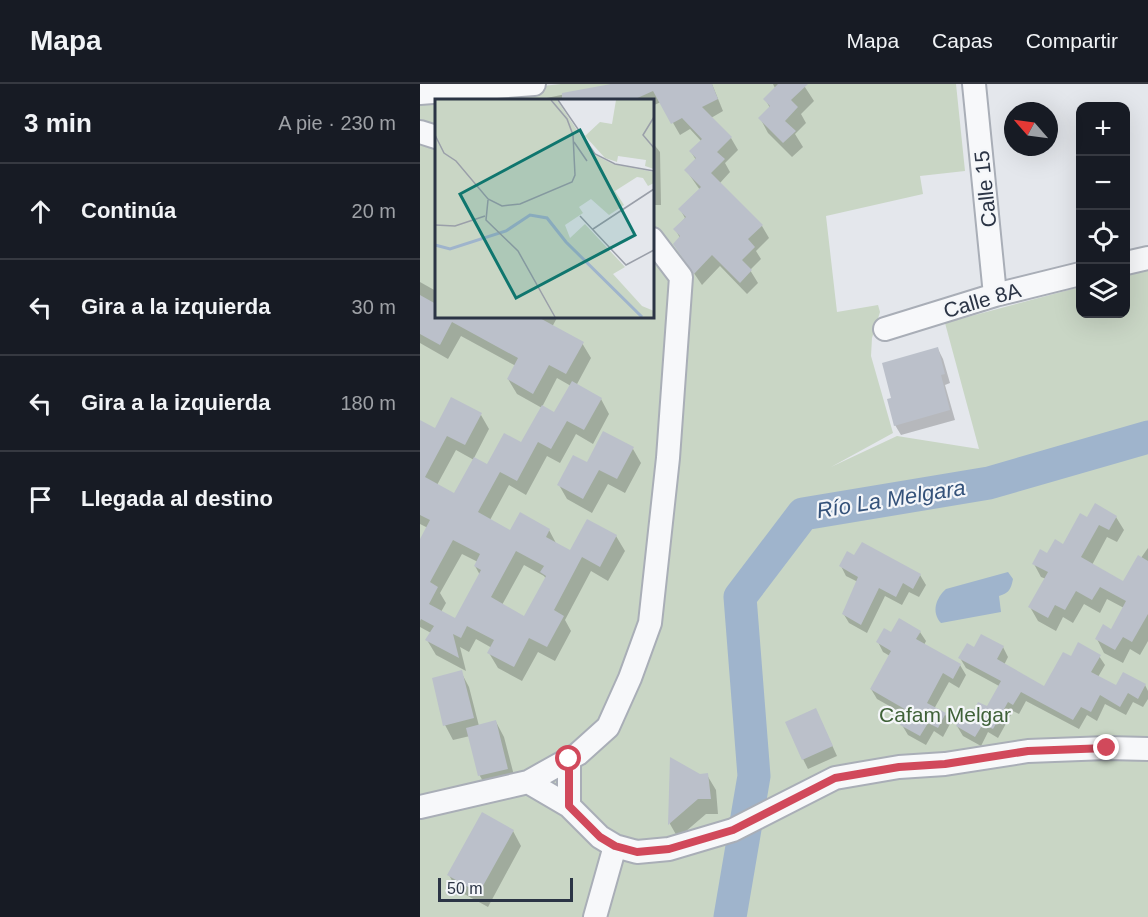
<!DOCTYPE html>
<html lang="es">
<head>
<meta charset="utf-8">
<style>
	body { margin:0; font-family:Helvetica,sans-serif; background:#242831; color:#f1f3f6 }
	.controls { position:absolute; right:18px; top:18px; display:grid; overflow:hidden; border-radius:12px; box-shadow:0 6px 24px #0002 }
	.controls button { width:54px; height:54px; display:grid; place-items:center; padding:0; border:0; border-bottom:2px solid #363941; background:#171b24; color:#f1f3f6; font:30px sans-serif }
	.compass { position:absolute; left:584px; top:18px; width:54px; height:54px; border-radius:50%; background:#171b24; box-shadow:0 6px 24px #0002; rotate:298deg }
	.scale { position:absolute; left:18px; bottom:15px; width:135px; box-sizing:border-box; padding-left:6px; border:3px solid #2b3445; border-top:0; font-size:16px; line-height:21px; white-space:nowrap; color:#2b3445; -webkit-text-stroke:4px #f4f6f9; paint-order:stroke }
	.stop { position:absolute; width:18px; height:18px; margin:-14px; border:4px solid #d1495b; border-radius:50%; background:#fff }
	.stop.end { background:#d1495b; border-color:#fff; box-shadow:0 2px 6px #0008 }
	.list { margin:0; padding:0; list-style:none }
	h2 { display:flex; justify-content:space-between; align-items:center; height:78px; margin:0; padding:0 24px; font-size:26px }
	h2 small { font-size:20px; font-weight:400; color:#9ea1a6 }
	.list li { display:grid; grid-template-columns:39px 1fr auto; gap:18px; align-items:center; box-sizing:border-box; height:96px; padding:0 24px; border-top:2px solid #363941 }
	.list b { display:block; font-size:22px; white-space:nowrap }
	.list em { font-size:20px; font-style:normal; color:#9ea1a6 }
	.icon { flex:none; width:33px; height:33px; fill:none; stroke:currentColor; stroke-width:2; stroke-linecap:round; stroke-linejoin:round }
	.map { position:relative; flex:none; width:728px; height:833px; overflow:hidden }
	header { display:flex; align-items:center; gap:36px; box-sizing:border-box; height:84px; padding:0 30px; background:#171b24; border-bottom:2px solid #363941 }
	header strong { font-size:28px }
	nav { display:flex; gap:33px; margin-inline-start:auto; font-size:21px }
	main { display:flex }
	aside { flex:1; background:#171b24 }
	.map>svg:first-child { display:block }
	.green { fill:#c9d6c5; fill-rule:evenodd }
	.water { fill:#9fb4cc }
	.shadow { fill:#0003; fill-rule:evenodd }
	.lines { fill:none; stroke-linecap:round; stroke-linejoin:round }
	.river { stroke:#9fb4cc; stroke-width:33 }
	.building { fill:#bbc0ca; fill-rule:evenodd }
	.minor-casing { stroke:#a9aeb7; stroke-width:26 }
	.minor { stroke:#f7f8fa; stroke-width:22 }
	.route { stroke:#d1495b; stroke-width:8 }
	.labels { text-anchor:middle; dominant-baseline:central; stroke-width:4.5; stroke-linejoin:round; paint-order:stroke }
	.street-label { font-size:21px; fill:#2b3445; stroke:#f4f6f9 }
	.park-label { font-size:21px; fill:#3f6138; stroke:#f4f6f9 }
	.water-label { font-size:22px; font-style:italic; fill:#34527a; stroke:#f4f6f9 }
	.inset-river { fill:none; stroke:#9fb4cc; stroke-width:3 }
	.inset-road { fill:none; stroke:#9a9fa9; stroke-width:1.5 }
	.view { fill:#0f766e; fill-opacity:0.15; stroke:#0f766e; stroke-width:3 }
	.inset-edge { fill:none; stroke:#2b3445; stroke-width:3 }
</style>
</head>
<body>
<header>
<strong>Mapa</strong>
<nav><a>Mapa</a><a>Capas</a><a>Compartir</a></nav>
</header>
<main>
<aside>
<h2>3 min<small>A pie · 230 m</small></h2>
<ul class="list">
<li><svg class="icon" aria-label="ahead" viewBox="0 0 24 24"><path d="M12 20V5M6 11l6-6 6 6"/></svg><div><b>Continúa</b></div><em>20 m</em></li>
<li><svg class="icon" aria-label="left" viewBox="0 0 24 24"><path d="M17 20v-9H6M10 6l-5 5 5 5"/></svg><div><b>Gira a la izquierda</b></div><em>30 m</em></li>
<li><svg class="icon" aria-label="left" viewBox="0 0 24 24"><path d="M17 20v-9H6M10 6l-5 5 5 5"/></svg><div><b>Gira a la izquierda</b></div><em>180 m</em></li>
<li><svg class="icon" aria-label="arrive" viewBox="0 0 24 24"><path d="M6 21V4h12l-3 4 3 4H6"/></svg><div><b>Llegada al destino</b></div></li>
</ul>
</aside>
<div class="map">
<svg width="728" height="833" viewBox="0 0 728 833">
	<rect width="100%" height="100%" fill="#e4e7ec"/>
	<path class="green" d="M 141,0 L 536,0 L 545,87 L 500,92 L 503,110 L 406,132 L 417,228 L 458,221 L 460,228 L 452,254 L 451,272 L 473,349 L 411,383 L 477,352 L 559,365 L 525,239 L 660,203 L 660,230 L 706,230 L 706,191 L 728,185 L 728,369 L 726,370 L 728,370 L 728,833 L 0,833 L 0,15 ZM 16,16 L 232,16 L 232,232 L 16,232 Z"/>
	<path class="water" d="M 588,488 L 593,495 C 591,505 589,509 579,512 L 581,528 L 521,539 C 511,528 516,514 526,505 Z"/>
	<path class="shadow" d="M 194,0 L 292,0 L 303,27 L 291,34 L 311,54 L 318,66 L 305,79 L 310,88 L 300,99 L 342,142 L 349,154 L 336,167 L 341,175 L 330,186 L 338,199 L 327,210 L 300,182 L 282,201 L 254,160 L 260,154 L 255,145 L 265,134 L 260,125 L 280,106 L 266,86 L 276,76 L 271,68 L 281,57 L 270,45 L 260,51 L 241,18 L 232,22 L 232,16 L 117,16 Z
		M 353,0 L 383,0 L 394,17 L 381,30 L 386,39 L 375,50 L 383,63 L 372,73 L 348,49 L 340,34 L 350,24 L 345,15 L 355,4 Z
		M 232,58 L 240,68 L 241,121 L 232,121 Z
		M 0,198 L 16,207 L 16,232 L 138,232 L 132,243 L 162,259 L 171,274 L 156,302 L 181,315 L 189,330 L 173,360 L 156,350 L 140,379 L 127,372 L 106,411 L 89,401 L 70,436 L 91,448 L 129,446 L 137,461 L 150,468 L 196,452 L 205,467 L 188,497 L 171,487 L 145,536 L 151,547 L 135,577 L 118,568 L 102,597 L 78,584 L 69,569 L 72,564 L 56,555 L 49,568 L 40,563 L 46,587 L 16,571 L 7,556 L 11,549 L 0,543 L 0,458 L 8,444 L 0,440 L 0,343 L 15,346 L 61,331 L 69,345 L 54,374 L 68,382 L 102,360 L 122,324 L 97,310 L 88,295 L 96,282 L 41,252 L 28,275 L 0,259 ZM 137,294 L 151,302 L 135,330 L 122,323 ZM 36,366 L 54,376 L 35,411 L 17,401 ZM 42,470 L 58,478 L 55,482 L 60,491 L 35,536 L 21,528 L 26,519 L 20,509 ZM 104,481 L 124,492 L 126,495 L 105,534 L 82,521 Z
		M 518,265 L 523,275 L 530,299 L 525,301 L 535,336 L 481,351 L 475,341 L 473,315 Z
		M 213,365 L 221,379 L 205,409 L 188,400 L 172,429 L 147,415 L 139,401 L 167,380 Z
		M 696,433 L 704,446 L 697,458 L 687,453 L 672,481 L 703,499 L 728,464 L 728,557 L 720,571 L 710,565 L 703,579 L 684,569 L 677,555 L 691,547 L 704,524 L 687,515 L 680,529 L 664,520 L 653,539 L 643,533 L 636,547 L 618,537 L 610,523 L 626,495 L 621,493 L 614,480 L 644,462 L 668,435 Z
		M 421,482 L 500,491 L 506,501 L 499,513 L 489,508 L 482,521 L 465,512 L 447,549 L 429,539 L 423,529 L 438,498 L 426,492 Z
		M 500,548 L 506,557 L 504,561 L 540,581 L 546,591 L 539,604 L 529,598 L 514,625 L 525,630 L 530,640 L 523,653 L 514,647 L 506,661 L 488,651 L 482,641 L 487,632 L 457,615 L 451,605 L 470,572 L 463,568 L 458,558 L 472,550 Z
		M 583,563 L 588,573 L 584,581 L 625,604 L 651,574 L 679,572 L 685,581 L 678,593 L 696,603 L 725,601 L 728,607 L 728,615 L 723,623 L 713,618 L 706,631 L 685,620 L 677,637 L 667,631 L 659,645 L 606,617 L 599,630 L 593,627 L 578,654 L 568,648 L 561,662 L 543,652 L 537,642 L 567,624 L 579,602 L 546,584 L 540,574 L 554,565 Z
		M 41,588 L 49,603 L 59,642 L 76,638 L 84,653 L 96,699 L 68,706 L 60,692 L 50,652 L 33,656 L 25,641 Z
		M 396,626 L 417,672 L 388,685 L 383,675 Z
		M 251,676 L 279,692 L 287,691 L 296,706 L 298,730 L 286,730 L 258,754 L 250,740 Z
		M 93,747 L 101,762 L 68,823 L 37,806 L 29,791 Z"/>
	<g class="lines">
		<path class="river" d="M 310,833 L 334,692 L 320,513 L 383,430 L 569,399 L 728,353"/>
	</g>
	<path class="building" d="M 191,0 L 292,0 L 298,15 L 282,23 L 312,53 L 297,68 L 305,75 L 291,89 L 343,141 L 328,155 L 335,163 L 322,176 L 332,186 L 320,199 L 292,171 L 274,190 L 253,160 L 260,152 L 253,145 L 266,133 L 258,125 L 281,103 L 264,86 L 276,74 L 269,67 L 282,55 L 262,34 L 251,40 L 233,7 L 213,16 L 142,16 L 142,9 Z
		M 358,0 L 388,0 L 371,16 L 378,23 L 365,37 L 376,47 L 363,59 L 338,34 L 350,22 L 343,15 Z
		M 0,211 L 16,220 L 16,232 L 116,232 L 164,258 L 146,290 L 129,281 L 113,310 L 87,295 L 98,274 L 32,238 L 20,261 L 0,250 Z
		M 518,263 L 525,290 L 521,291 L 530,326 L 474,342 L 467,315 L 471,314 L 462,279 Z
		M 152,297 L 182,314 L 164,346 L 147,337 L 131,365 L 118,358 L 97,397 L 80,388 L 58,428 L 90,446 L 100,428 L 130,445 L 126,453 L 150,466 L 167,435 L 197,451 L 180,483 L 162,473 L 134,526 L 144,532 L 127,563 L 109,554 L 94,583 L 67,569 L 74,556 L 47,542 L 41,554 L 33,550 L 39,574 L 5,556 L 14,542 L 1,535 L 0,537 L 0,455 L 10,436 L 0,431 L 0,336 L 15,344 L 31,313 L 62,329 L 45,361 L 27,352 L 5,393 L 34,409 L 54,373 L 67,380 L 84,349 L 101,358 L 122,321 L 134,328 ZM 33,456 L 60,470 L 54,482 L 61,486 L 35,534 L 9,520 L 18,503 L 10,498 ZM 96,467 L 124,482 L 120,488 L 126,492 L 104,532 L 71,513 Z
		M 183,347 L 214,363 L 197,395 L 179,386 L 163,415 L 137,401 L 153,371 L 167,378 Z
		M 675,419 L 697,432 L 689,446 L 679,441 L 661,473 L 703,497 L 718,471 L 728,477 L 728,530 L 712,558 L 703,553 L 695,566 L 675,555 L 683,540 L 691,545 L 706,517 L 680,503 L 672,516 L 656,507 L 645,526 L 635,521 L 628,534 L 608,523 L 628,488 L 612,480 L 620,465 L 627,469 L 635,455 L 643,460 L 660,429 L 667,433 Z
		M 442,458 L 501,490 L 493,505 L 483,499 L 476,513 L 459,504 L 441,541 L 422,530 L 438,493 L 419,482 L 427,467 L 434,471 Z
		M 479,534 L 501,547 L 496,555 L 541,580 L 533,595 L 523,589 L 507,619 L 526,629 L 518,644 L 508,639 L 500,652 L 480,641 L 488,627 L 450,605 L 471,567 L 456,558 L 464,544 L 471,548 Z
		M 561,550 L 584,562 L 577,575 L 624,602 L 643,568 L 651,572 L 658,558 L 681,571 L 671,588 L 696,601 L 703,588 L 726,600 L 718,615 L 708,609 L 700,623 L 680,611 L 671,628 L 661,623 L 653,636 L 601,608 L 593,621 L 588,618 L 573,645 L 563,640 L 555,653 L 536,642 L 544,627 L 551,632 L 558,618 L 567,622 L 581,597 L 538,574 L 547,559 L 554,563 Z
		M 42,586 L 54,634 L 23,642 L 12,594 Z
		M 396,624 L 413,662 L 382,676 L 365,638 Z
		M 76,636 L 88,685 L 58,692 L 46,644 Z
		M 250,673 L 280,690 L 288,689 L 291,715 L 278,715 L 248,741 Z
		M 62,728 L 94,746 L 59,809 L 27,791 Z"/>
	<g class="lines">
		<g class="minor-casing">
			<path id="minor" d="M 554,0 L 575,211
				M 0,9 L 114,0
				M 0,48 L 16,53
				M 706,179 L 728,174
				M 465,245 L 575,211 L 660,190
				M 149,675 L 149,722
				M 108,698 L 149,722 L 180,753 L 195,762 L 217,768 L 249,765 L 313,746 L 415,694 L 479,683 L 525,680 L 608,667 L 687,664 L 728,665
				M 0,723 L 108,698 L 158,670 L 188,643 L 210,594 L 230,539 L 248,374 L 261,193 L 232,155
				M 175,833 L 195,762"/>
		</g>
		<use href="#minor" class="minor"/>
	</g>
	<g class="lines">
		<path class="route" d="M 149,675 L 149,722 L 180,753 L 195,762 L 217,768 L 249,765 L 313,746 L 415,694 L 479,683 L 525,680 L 608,667 L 687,664"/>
	</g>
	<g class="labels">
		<g class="street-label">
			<text transform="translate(565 105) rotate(-96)">Calle 15</text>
			<text transform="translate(562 216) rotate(-16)">Calle 8A</text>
		</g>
		<g class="park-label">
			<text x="525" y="630">Cafam Melgar</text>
		</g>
		<g class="water-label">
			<text transform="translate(471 415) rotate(-9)">Río La Melgara</text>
		</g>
	</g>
	<g transform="translate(15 15)">
		<rect width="219" height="219" fill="#e4e7ec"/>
		<path d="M 0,1 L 122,1 L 158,55 L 178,65 L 219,73 L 219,84 L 213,87 L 208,79 L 202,78 L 180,92 L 189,106 L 174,116 L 156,100 L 144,108 L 148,114 L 130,126 L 135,139 L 150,125 L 190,168 L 178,175 L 207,207 L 219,212 L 219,218 L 0,218 ZM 181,1 L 219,1 L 219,70 L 210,67 L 211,61 L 183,57 L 182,63 L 170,59 L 150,37 L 165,23 L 177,25 Z" fill="#c9d6c5"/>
		<path class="inset-river" d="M 0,146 L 15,150 L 71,132 L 95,116 L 112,119 L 131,143 L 207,218"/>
		<path class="inset-road" d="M 123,1 L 160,55 L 180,65 L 219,72M 219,18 L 208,36 L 219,49M 0,36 L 9,54 L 21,62 L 53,100 L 67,107 L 85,105 L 137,83 L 140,76 L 138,36 L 132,20 L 116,1M 139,43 L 152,62M 53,101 L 51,121 L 83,152 L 120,218M 145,117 L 191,166 L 219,151M 0,126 L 20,127 L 50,117M 158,130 L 219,90"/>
		<path class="view" d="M 145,31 L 200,136 L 81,199 L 25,95 Z"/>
		<rect width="219" height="219" class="inset-edge"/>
	</g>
</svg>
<div class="controls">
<button>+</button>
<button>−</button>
<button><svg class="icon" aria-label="locate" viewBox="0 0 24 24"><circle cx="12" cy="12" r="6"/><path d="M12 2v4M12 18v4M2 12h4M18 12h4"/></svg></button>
<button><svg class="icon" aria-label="layers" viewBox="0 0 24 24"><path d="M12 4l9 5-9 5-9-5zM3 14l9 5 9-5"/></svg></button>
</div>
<svg class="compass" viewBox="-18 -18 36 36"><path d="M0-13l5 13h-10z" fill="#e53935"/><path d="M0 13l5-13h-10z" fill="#9ea1a6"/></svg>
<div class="scale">50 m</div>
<div class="stop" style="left:149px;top:675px"></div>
<div class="stop end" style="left:687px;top:664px"></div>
</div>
</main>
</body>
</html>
